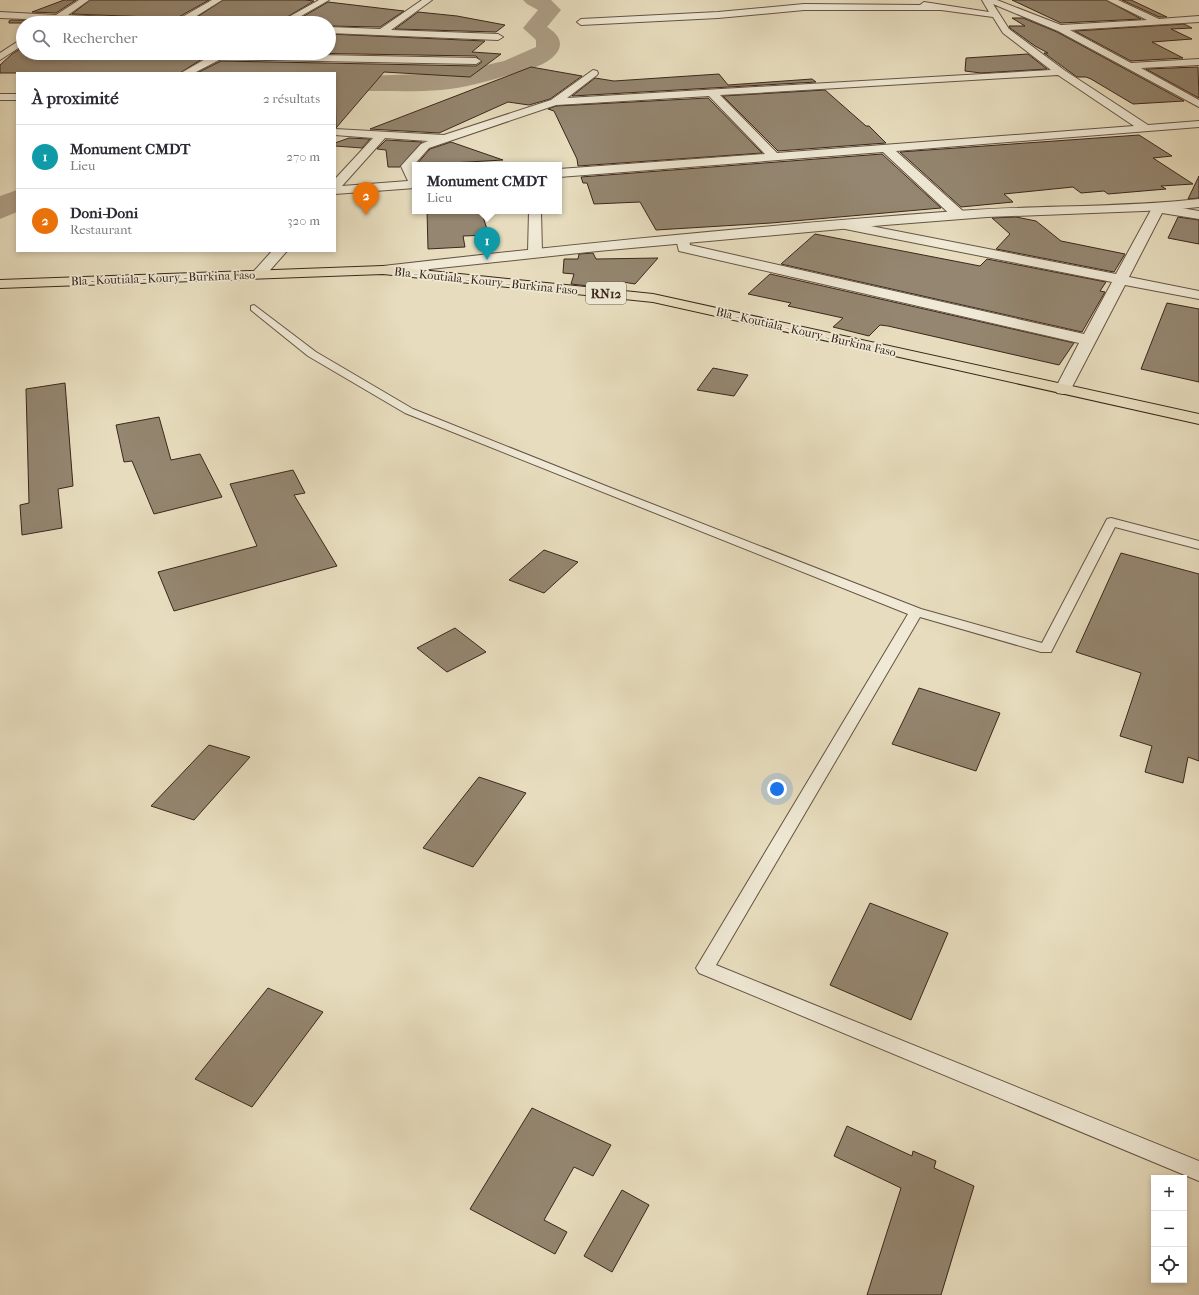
<!DOCTYPE html>
<html lang="fr">
<head>
<meta charset="utf-8">
<style>
	body { margin:0; font-family:"IM FELL French Canon",serif; background:#f2f2f3; color:#2b2b33 }
	.controls { position:absolute; right:12px; bottom:12px; display:grid; overflow:hidden; border-radius:0px; box-shadow:0 2px 6px #0003 }
	.controls button { width:36px; height:36px; display:grid; place-items:center; padding:0; border:0; border-bottom:1px solid #e1e1e2; background:#fff; color:#2b2b33; font:20px sans-serif }
	.you { position:absolute; left:777px; top:789px; width:14px; height:14px; margin:-10px; border:3px solid #fff; border-radius:50%; background:#1a73e8; box-shadow:0 0 0 6px #1a73e833 }
	.badge { display:grid; place-items:center; width:26px; height:26px; border-radius:50%; background:#8f2418; color:#fff; font-size:13px; font-weight:700 }
	.pin { position:absolute; translate:-50% -33px; filter:drop-shadow(0 1px 2px #0008) }
	.pin::after { content:''; position:absolute; top:21px; width:14px; height:12px; background:inherit; clip-path:polygon(0 0,100% 0,50% 100%) }
	.popup { position:absolute; left:412px; top:162px; width:150px; height:52px; box-sizing:border-box; display:grid; place-content:center; border-radius:0px; background:#fff; filter:drop-shadow(0 1px 3px #0005); font-size:13px; white-space:nowrap; color:#7c7c81 }
	.popup b { font-size:15px; color:#2b2b33 }
	.popup::after { content:''; position:absolute; left:50%; top:100%; margin-left:-8px; border:8px solid transparent; border-top-color:#fff }
	.list { margin:0; padding:0; list-style:none }
	h2 { display:flex; justify-content:space-between; align-items:center; height:52px; margin:0; padding:0 16px; font-size:17px }
	h2 small { font-size:13px; font-weight:400; color:#7c7c81 }
	.list li { display:grid; grid-template-columns:26px 1fr auto; gap:12px; align-items:center; box-sizing:border-box; height:64px; padding:0 16px; border-top:1px solid #e1e1e2 }
	.list b { display:block; font-size:15px; white-space:nowrap }
	.list p { margin:0; font-size:13px; white-space:nowrap; color:#7c7c81 }
	.list em { font-size:13px; font-style:normal; color:#7c7c81 }
	.icon { flex:none; width:22px; height:22px; fill:none; stroke:currentColor; stroke-width:2; stroke-linecap:round; stroke-linejoin:round }
	.map { position:relative; flex:none; width:1199px; height:1295px; overflow:hidden }
	.search { position:absolute; background:#fff; box-shadow:0 2px 6px #0003; left:16px; top:16px; width:320px; height:44px; display:flex; align-items:center; gap:10px; box-sizing:border-box; padding:0 14px; border-radius:22px; color:#7c7c81; font-size:15px }
	.panel { position:absolute; background:#fff; box-shadow:0 2px 6px #0003; left:16px; top:72px; width:320px; height:180px; border-radius:0px }
	.map>svg:first-child { display:block }
	.lines { fill:none; stroke-linecap:round; stroke-linejoin:round }
	.river { fill:#ad9f87; fill-rule:evenodd }
	.building { fill:#948670; stroke:#3b271c }
	.service-casing { stroke:#665444; stroke-width:2 }
	.minor-casing { stroke:#665444; stroke-width:2 }
	.tertiary-casing { stroke:#665444; stroke-width:2 }
	.primary-casing { stroke:#3b271c; stroke-width:2 }
	.service { fill:#efe9d5; fill-rule:evenodd }
	.minor { fill:#efe9d5; fill-rule:evenodd }
	.tertiary { fill:#efe9d5; fill-rule:evenodd }
	.primary { fill:#e7ddbe; fill-rule:evenodd }
	.labels { text-anchor:middle; dominant-baseline:central; stroke-width:3.5; stroke-linejoin:round; paint-order:stroke }
	.far-street-label { font-size:12px; fill:#3b271c; stroke:#efe9d5 }
	.shield { fill:#efe9d5; stroke:#716154; stroke-width:1 }
	.shield-label { font-size:13px; font-weight:bold; fill:#3b271c }
</style>
</head>
<body>
<div class="map">
<svg width="1199" height="1295" viewBox="0 0 1199 1295">
	<rect width="100%" height="100%" fill="#e7ddbe"/>
	<filter id="stains"><feTurbulence type="fractalNoise" baseFrequency=".005" numOctaves="4"/><feColorMatrix values="0 0 0 0 .2 0 0 0 0 .09 0 0 0 0 .02 0 0 0 .5 -.17"/></filter>
	<radialGradient id="worn" r=".72"><stop offset=".6" stop-color="#630" stop-opacity="0"/><stop offset="1" stop-color="#630" stop-opacity=".3"/></radialGradient>
	<g class="lines">
		<path class="river" d="M 523,0 L 551,0 L 561,10 L 547,27 C 555,32 564,40 558,51 C 549,65 530,69 515,73 C 492,80 466,88 441,90 C 406,93 370,89 335,93 L 335,77 L 452,73 L 504,61 L 536,47 L 536,40 L 523,28 L 538,10 L 527,4 Z
			M 17,190 L 17,212 L 0,219 L 0,196 Z"/>
	</g>
	<path class="building" d="M 64,0 L 76,0 L 56,13 L 32,12 Z
		M 90,0 L 209,0 L 177,18 L 72,14 Z
		M 223,0 L 305,0 L 314,1 L 277,23 L 188,23 Z
		M 1012,0 L 1106,0 L 1141,19 L 1061,23 Z
		M 1122,0 L 1131,0 L 1167,17 L 1159,17 Z
		M 328,2 L 404,11 L 380,27 L 329,26 L 329,23 L 292,23 Z
		M 418,12 L 457,16 L 505,25 L 496,32 L 395,29 Z
		M 1012,18 L 1023,18 L 1057,32 L 1184,101 L 1133,104 L 1091,79 L 1086,77 L 1077,77 L 1044,53 L 1048,53 L 1035,46 L 1010,28 L 1009,26 L 1025,26 Z
		M 11,20 L 52,21 L 55,23 L 9,23 L 9,21 Z
		M 1184,24 L 1192,28 L 1171,29 L 1192,39 L 1152,42 L 1183,58 L 1131,61 L 1075,31 Z
		M 329,34 L 485,41 L 472,52 L 501,54 L 470,77 L 384,72 L 336,128 L 335,73 L 197,73 L 221,61 L 476,66 L 482,62 L 476,56 L 298,53 L 329,53 Z
		M 23,47 L 23,53 L 73,53 L 79,58 L 202,59 L 180,73 L 0,73 L 0,65 L 12,54 Z
		M 1028,54 L 1047,69 L 981,73 L 965,71 L 966,58 Z
		M 531,67 L 582,76 L 550,99 L 529,105 L 508,102 L 439,133 L 370,129 Z
		M 1198,67 L 1199,98 L 1146,69 Z
		M 719,74 L 728,85 L 812,79 L 816,82 L 572,96 L 595,78 L 614,81 Z
		M 825,90 L 866,126 L 869,126 L 886,143 L 778,151 L 723,96 Z
		M 708,98 L 762,153 L 578,166 L 577,159 L 554,111 L 548,109 L 556,106 Z
		M 1139,135 L 1172,156 L 1153,158 L 1193,184 L 1161,186 L 1166,189 L 1108,194 L 1104,191 L 1081,193 L 1073,187 L 1004,194 L 1013,202 L 961,207 L 900,152 Z
		M 349,138 L 370,139 L 362,148 L 335,146 L 335,143 Z
		M 386,140 L 422,142 L 400,167 L 388,167 L 386,150 L 377,149 Z
		M 451,142 L 503,160 L 416,165 L 430,149 Z
		M 882,154 L 941,208 L 771,223 L 656,230 L 640,202 L 594,204 L 587,183 L 583,183 L 581,177 Z
		M 1199,176 L 1199,198 L 1188,199 Z
		M 427,211 L 481,211 L 489,235 L 463,236 L 465,247 L 428,249 Z
		M 1016,217 L 1036,221 L 1061,241 L 1125,254 L 1114,272 L 996,249 L 1010,234 L 992,218 Z
		M 1178,217 L 1199,220 L 1199,244 L 1168,238 Z
		M 815,234 L 980,266 L 987,259 L 1106,282 L 1100,291 L 1105,292 L 1082,332 L 781,264 Z
		M 593,253 L 596,259 L 658,258 L 635,284 L 623,282 L 615,289 L 571,284 L 574,274 L 563,273 L 564,259 L 578,259 L 579,254 Z
		M 770,274 L 1074,343 L 1059,365 L 888,326 L 880,325 L 869,336 L 833,327 L 843,318 L 788,306 L 791,303 L 748,294 Z
		M 1167,303 L 1199,309 L 1199,382 L 1141,369 Z
		M 713,368 L 748,375 L 734,396 L 697,390 Z
		M 65,383 L 73,486 L 58,489 L 62,528 L 22,535 L 20,505 L 29,503 L 26,389 Z
		M 159,417 L 171,460 L 200,454 L 222,497 L 154,514 L 132,461 L 124,462 L 116,425 Z
		M 293,470 L 305,493 L 294,495 L 337,566 L 174,611 L 158,572 L 257,546 L 230,484 Z
		M 544,550 L 578,562 L 544,593 L 509,580 Z
		M 1121,553 L 1199,574 L 1199,761 L 1188,757 L 1183,783 L 1145,772 L 1152,746 L 1120,736 L 1141,673 L 1076,652 Z
		M 455,628 L 486,652 L 447,672 L 417,648 Z
		M 919,688 L 1000,713 L 976,771 L 892,744 Z
		M 209,745 L 250,757 L 194,820 L 151,806 Z
		M 479,777 L 526,793 L 473,867 L 423,848 Z
		M 870,903 L 948,933 L 911,1020 L 830,985 Z
		M 268,988 L 323,1012 L 252,1107 L 195,1079 Z
		M 532,1108 L 611,1145 L 593,1176 L 574,1167 L 544,1220 L 567,1232 L 555,1254 L 470,1209 Z
		M 847,1126 L 912,1156 L 913,1151 L 936,1161 L 934,1168 L 974,1186 L 941,1295 L 867,1295 L 901,1188 L 834,1156 Z
		M 622,1190 L 649,1205 L 612,1272 L 584,1256 Z"/>
	<g class="lines">
		<g class="service-casing">
			<path id="service" d="M 254,305 L 316,352 L 413,409 L 611,488 L 921,609 L 1042,643 L 1107,519 L 1111,518 L 1199,541 L 1199,549 L 1115,527 L 1051,652 L 1041,652 L 920,617 L 716,965 L 1199,1161 L 1199,1181 L 699,973 L 696,968 L 699,963 L 908,614 L 405,413 L 308,356 L 251,310 L 251,306 Z"/>
		</g>
		<g class="minor-casing">
			<path id="minor" d="M 79,0 L 89,0 L 68,15 L 177,20 L 212,0 L 222,0 L 187,22 L 187,23 L 122,23 L 60,20 L 56,22 L 52,20 L 0,18 L 0,12 L 56,15 Z
				M 319,0 L 329,0 L 289,23 L 278,23 Z
				M 422,0 L 432,0 L 391,30 L 498,34 L 503,37 L 498,40 L 329,33 L 329,27 L 380,29 Z
				M 982,0 L 997,0 L 1061,25 L 1147,20 L 1107,0 L 1118,0 L 1159,19 L 1199,16 L 1199,22 L 1070,30 L 1131,63 L 1199,59 L 1199,65 L 1141,68 L 1199,100 L 1199,107 L 1058,31 L 993,4 L 1009,29 L 1064,70 L 1148,125 L 1199,121 L 1199,127 L 896,151 L 964,212 L 965,215 L 964,218 L 954,218 L 883,152 L 559,177 L 559,169 L 765,154 L 709,96 L 556,105 L 429,148 L 413,166 L 415,171 L 415,188 L 335,194 L 335,179 L 373,138 L 335,135 L 335,129 L 444,135 L 551,100 L 593,70 L 597,71 L 598,73 L 597,75 L 567,98 L 1051,70 L 1003,33 L 993,17 L 941,10 L 804,10 L 718,18 L 581,25 L 577,22 L 581,19 L 718,12 L 804,4 L 920,5 L 924,2 L 989,12 ZM 1058,75 L 1134,126 L 777,153 L 720,95 ZM 385,138 L 428,141 L 421,144 L 401,166 L 408,181 L 342,186 Z
				M 23,38 L 23,45 L 0,60 L 0,53 Z
				M 74,53 L 222,53 L 476,58 L 481,61 L 476,64 L 221,59 L 194,73 L 181,73 L 207,58 L 79,56 Z
				M 0,94 L 17,94 L 17,100 L 0,100 Z
				M 1158,204 L 1199,211 L 1199,219 L 1162,213 L 1129,277 L 1199,291 L 1199,299 L 1125,285 L 1071,389 L 1069,393 L 1063,394 L 1057,393 L 1055,389 L 1079,343 L 679,251 L 676,239 L 678,236 L 688,236 L 690,245 L 1084,334 L 1112,282 L 845,229 L 838,225 L 845,221 L 1116,274 L 1152,208 Z
				M 529,211 L 541,211 L 542,252 L 540,255 L 530,255 L 528,252 Z
				M 272,251 L 287,251 L 264,277 L 254,277 L 252,274 L 254,271 Z"/>
		</g>
		<g class="tertiary-casing">
			<path id="tertiary" d="M 1199,199 L 1199,207 L 1169,210 L 987,217 L 885,225 L 598,251 L 383,274 L 378,273 L 376,270 L 378,267 L 383,266 C 574,244 765,225 957,211 C 1037,205 1118,208 1199,199 Z"/>
		</g>
		<g class="primary-casing">
			<path id="primary" d="M 383,266 L 653,294 L 1199,414 L 1199,424 L 653,302 L 383,274 L 0,288 L 0,280 Z"/>
		</g>
		<use href="#service" class="service"/>
		<use href="#minor" class="minor"/>
		<use href="#tertiary" class="tertiary"/>
		<use href="#primary" class="primary"/>
	</g>
	<g class="labels">
		<g class="far-street-label">
			<text transform="translate(163 278) rotate(-2)">Bla - Koutiala - Koury - Burkina Faso</text>
			<text transform="translate(486 281) rotate(6)">Bla - Koutiala - Koury - Burkina Faso</text>
			<text transform="translate(806 332) rotate(13)">Bla - Koutiala - Koury - Burkina Faso</text>
		</g>
		<rect class="shield" x="586" y="282" width="40" height="22" rx="3"/>
		<g class="shield-label">
			<text x="606" y="293">RN12</text>
		</g>
	</g>
	<rect width="100%" height="100%" filter="url(#stains)"/>
	<rect width="100%" height="100%" fill="url(#worn)"/>
</svg>
<div class="controls">
<button>+</button>
<button>−</button>
<button><svg class="icon" aria-label="locate" viewBox="0 0 24 24"><circle cx="12" cy="12" r="6"/><path d="M12 2v4M12 18v4M2 12h4M18 12h4"/></svg></button>
</div>
<div class="you"></div>
<div class="pin badge" style="left:487px;top:260px;background:#0f9aa8">1</div>
<div class="popup"><b>Monument CMDT</b>Lieu</div>
<div class="pin badge" style="left:366px;top:215px;background:#e8710a">2</div>
<div class="search"><svg class="icon" aria-label="search" viewBox="0 0 24 24"><circle cx="10" cy="10" r="6"/><path d="M15 15l6 6"/></svg>Rechercher</div>
<section class="panel">
<h2>À proximité<small>2 résultats</small></h2>
<ul class="list">
<li><span class="badge" style="background:#0f9aa8">1</span><div><b>Monument CMDT</b><p>Lieu</p></div><em>270 m</em></li>
<li><span class="badge" style="background:#e8710a">2</span><div><b>Doni-Doni</b><p>Restaurant</p></div><em>320 m</em></li>
</ul>
</section>
</div>
</body>
</html>
